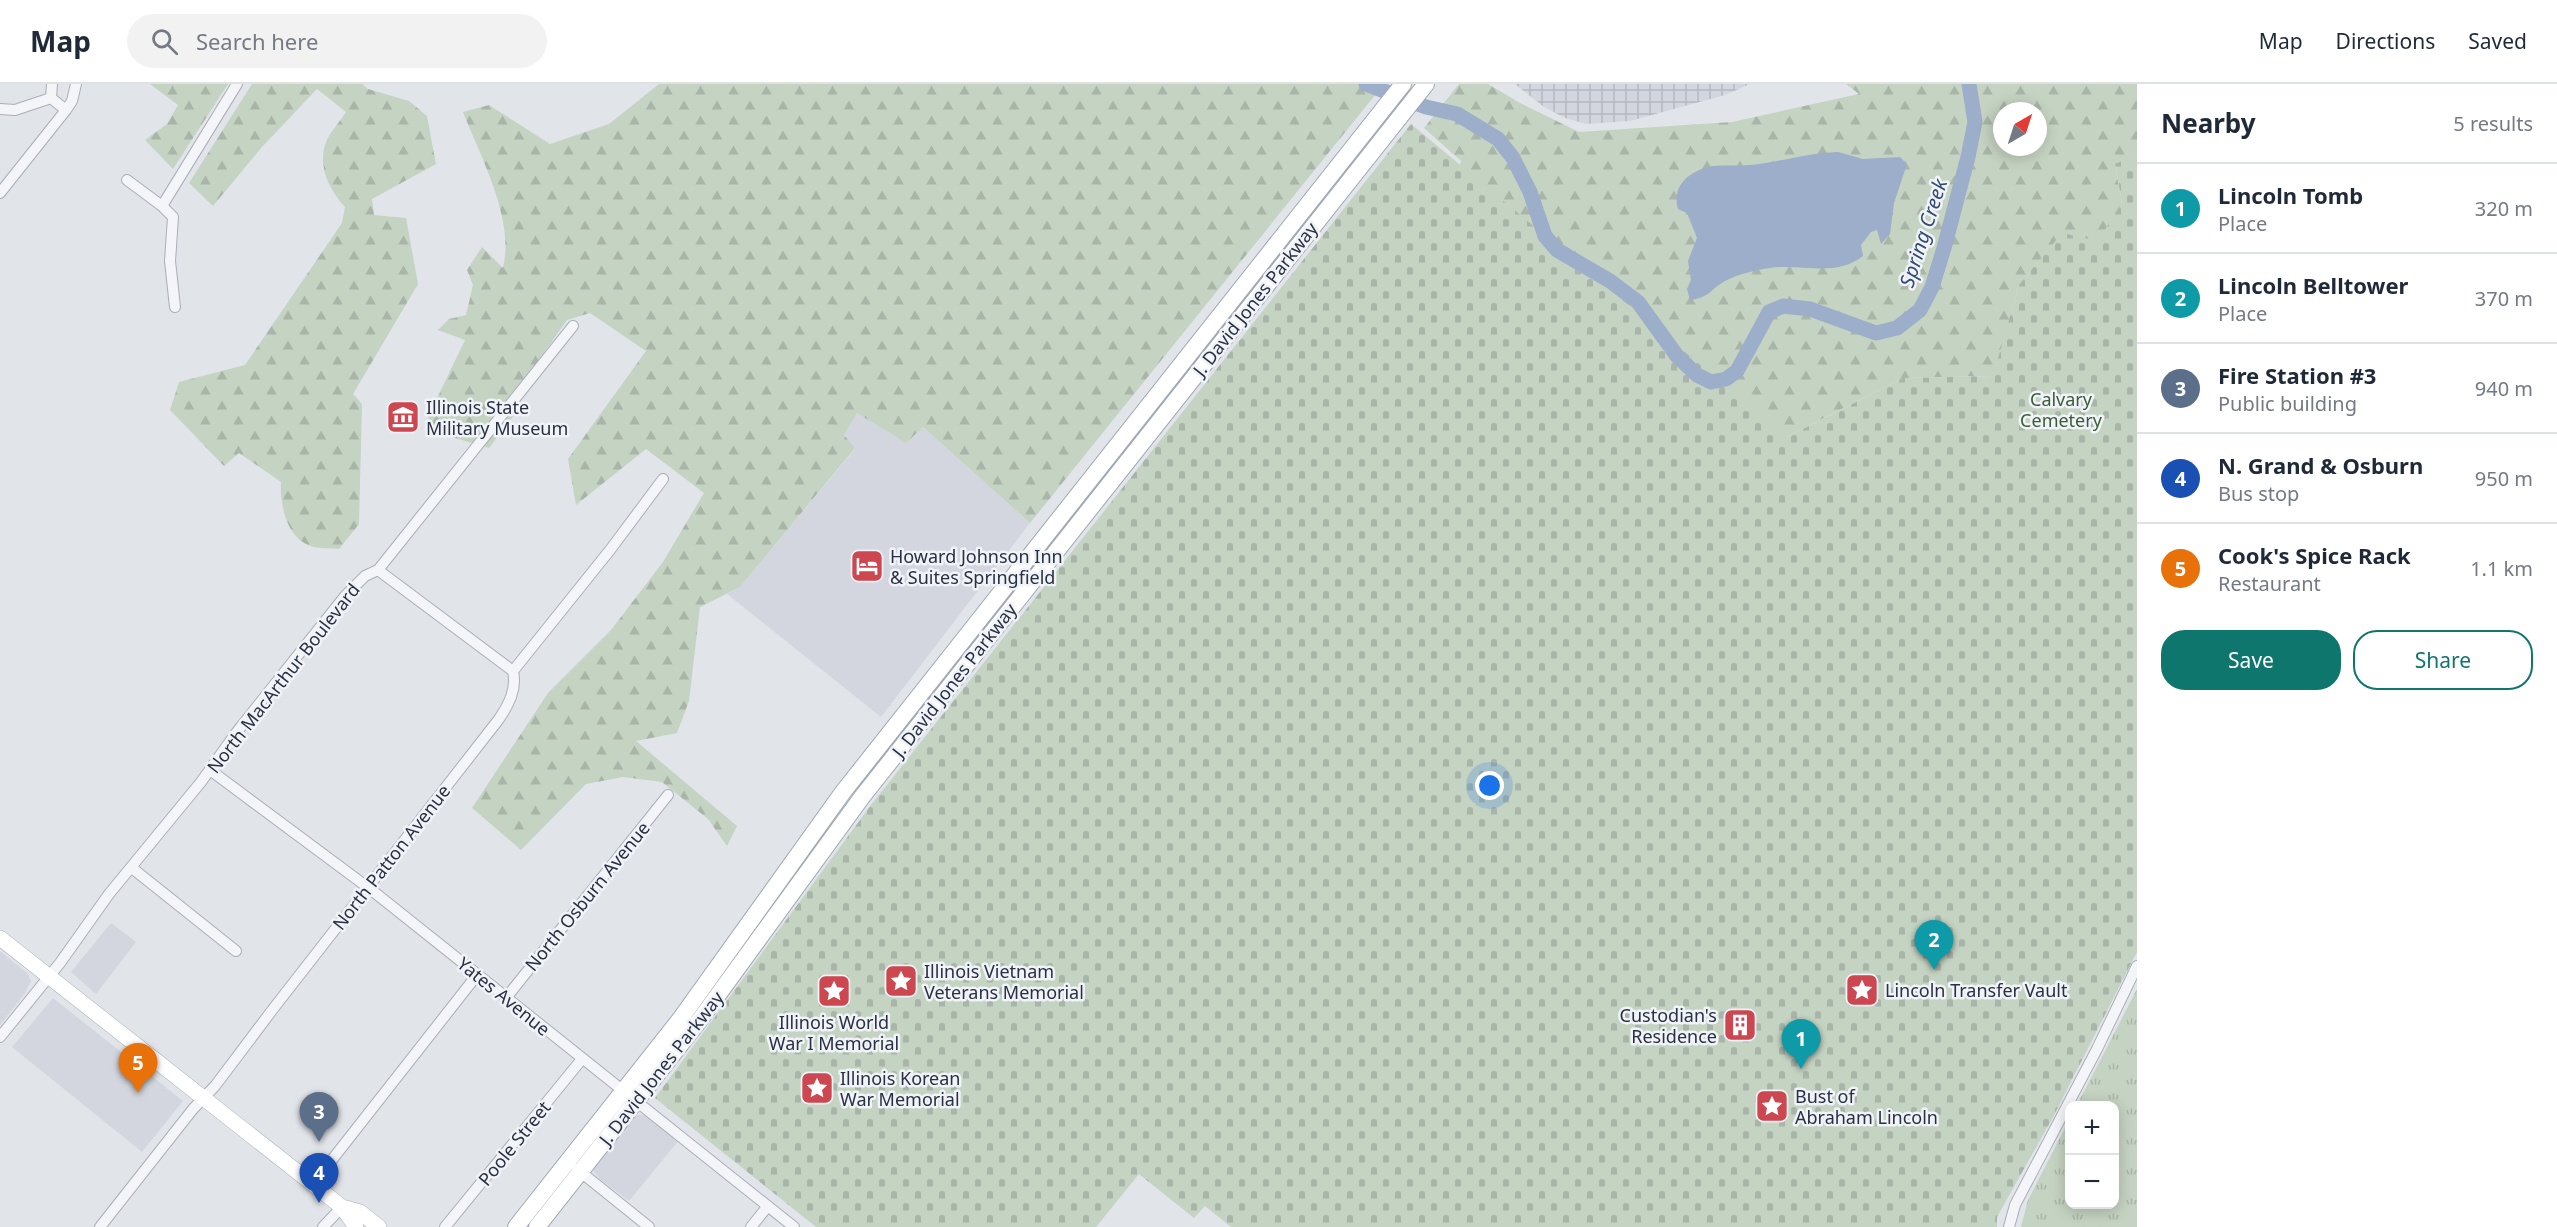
<!DOCTYPE html>
<html lang="en">
<head>
<meta charset="utf-8">
<style>
	body { margin:0; font-family:"Noto Sans",sans-serif; background:#f2f2f3; color:#1f2937 }
	.controls { position:absolute; right:18px; bottom:18px; display:grid; overflow:hidden; border-radius:12px; box-shadow:0 3px 15px #0003 }
	.controls button { width:54px; height:54px; display:grid; place-items:center; padding:0; border:0; border-bottom:2px solid #e0e1e3; background:#fff; color:#1f2937; font:30px sans-serif }
	.compass { position:absolute; left:1993px; top:18px; width:54px; height:54px; border-radius:50%; background:#fff; box-shadow:0 3px 15px #0003; rotate:39deg }
	.you { position:absolute; left:1490px; top:702px; width:21px; height:21px; margin:-15px; border:4px solid #fff; border-radius:50%; background:#1a73e8; box-shadow:0 0 0 9px #1a73e833 }
	.badge { display:grid; place-items:center; width:39px; height:39px; border-radius:50%; background:#0f766e; color:#fff; font-size:20px; font-weight:700 }
	.pin { position:absolute; translate:-50% -50px; filter:drop-shadow(0 2px 3px #0008) }
	.pin::after { content:''; position:absolute; top:32px; width:21px; height:18px; background:inherit; clip-path:polygon(0 0,100% 0,50% 100%) }
	.list { margin:0; padding:0; list-style:none }
	h2 { display:flex; justify-content:space-between; align-items:center; height:78px; margin:0; padding:0 24px; font-size:26px }
	h2 small { font-size:20px; font-weight:400; color:#747a83 }
	.list li { display:grid; grid-template-columns:39px 1fr auto; gap:18px; align-items:center; box-sizing:border-box; height:90px; padding:0 24px; border-top:2px solid #e0e1e3 }
	.list b { display:block; font-size:22px; white-space:nowrap }
	.list p { margin:0; font-size:20px; white-space:nowrap; color:#747a83 }
	.list em { font-size:20px; font-style:normal; color:#747a83 }
	.actions { display:flex; gap:12px; padding:18px 24px }
	.actions a { flex:1; padding:14px 0; border:2px solid #0f766e; border-radius:24px; text-align:center; font-size:21px; color:#0f766e }
	.actions .main { background:#0f766e; color:#fff }
	.icon { flex:none; width:33px; height:33px; fill:none; stroke:currentColor; stroke-width:2; stroke-linecap:round; stroke-linejoin:round }
	.map { position:relative; flex:none; width:2137px; height:1143px; overflow:hidden }
	header { display:flex; align-items:center; gap:36px; box-sizing:border-box; height:84px; padding:0 30px; background:#fff; border-bottom:2px solid #e0e1e3 }
	header strong { font-size:28px }
	nav { display:flex; gap:33px; margin-inline-start:auto; font-size:21px }
	.search { width:420px; height:54px; background:#f2f2f3; display:flex; align-items:center; gap:15px; box-sizing:border-box; padding:0 21px; border-radius:33px; color:#747a83; font-size:22px }
	main { display:flex }
	aside { flex:1; background:#fff }
	.map>svg:first-child { display:block }
	.built { fill:#d3d6de }
	.industrial { fill:url(#industrial-grid) }
	.forest { fill:url(#forest-firs); fill-rule:evenodd }
	.cemetery { fill:url(#cemetery-stones) }
	.park { fill:url(#park-tufts) }
	.water { fill:#9caec9 }
	.lines { fill:none; stroke-linecap:round; stroke-linejoin:round }
	.river { stroke:#9caec9; stroke-width:15 }
	.minor-casing { stroke:#aaaeb7; stroke-width:12 }
	.secondary-casing { stroke:#aaaeb7; stroke-width:16 }
	.primary-casing { stroke:#a0a7b5; stroke-width:18 }
	.minor { stroke:#f4f5f8; stroke-width:10 }
	.secondary { stroke:#fff; stroke-width:15 }
	.primary { stroke:#fff; stroke-width:16 }
	.labels { text-anchor:middle; dominant-baseline:central; stroke-width:5; stroke-linejoin:round; paint-order:stroke }
	.street-label { font-size:18px; fill:#293041; stroke:#f0f3f7 }
	.park-label { font-size:18px; fill:#3b5c37; stroke:#f0f3f7 }
	.poi-label { font-size:18px; fill:#293041; stroke:#f0f3f7; text-anchor:start }
	.water-label { font-size:20px; font-style:italic; fill:#344b74; stroke:#f0f3f7 }
</style>
</head>
<body>
<header>
<strong>Map</strong>
<div class="search"><svg class="icon" aria-label="search" viewBox="0 0 24 24"><circle cx="10" cy="10" r="6"/><path d="M15 15l6 6"/></svg>Search here</div>
<nav><a>Map</a><a>Directions</a><a>Saved</a></nav>
</header>
<main>
<div class="map">
<svg width="2137" height="1143" viewBox="0 0 2137 1143">
	<defs>
		<pattern id="industrial-grid" width="8" height="8" patternUnits="userSpaceOnUse" patternTransform="scale(1.5)"><rect width="8" height="8" fill="#d3d6de"/><path d="M0 4h8M4 0v8" fill="none" stroke="#b5b8c0"/></pattern>
		<pattern id="forest-firs" width="22" height="20" patternUnits="userSpaceOnUse" patternTransform="scale(1.5)"><rect width="22" height="20" fill="#c5d3c2"/><path d="M5 1l3.5 6h-7zM16 11l3.5 6h-7z" fill="#a9b5a8"/></pattern>
		<pattern id="cemetery-stones" width="16" height="16" patternUnits="userSpaceOnUse" patternTransform="scale(1.5)"><rect width="16" height="16" fill="#c5d3c2"/><path d="M2 7V4a2 2 0 0 1 4 0v3zM10 15v-3a2 2 0 0 1 4 0v3z" fill="#a9b5a8"/></pattern>
		<pattern id="park-tufts" width="24" height="20" patternUnits="userSpaceOnUse" patternTransform="scale(1.5)"><rect width="24" height="20" fill="#c5d3c2"/><path d="M3 7l-1-3M5 7V3M7 7l1-3M15 17l-1-3M17 17v-4M19 17l1-3" fill="none" stroke="#a9b5a8"/></pattern>
	</defs>
	<rect width="100%" height="100%" fill="#e1e4e9"/>
	<path class="built" d="M 857,329 L 906,359 L 923,343 L 1030,439 L 881,633 L 727,510 L 740,503 L 855,365 L 844,351 Z
		M 111,839 L 136,858 L 96,910 L 71,888 Z
		M 0,867 L 28,890 L 31,897 L 25,909 L 0,941 Z
		M 53,914 L 183,1017 L 142,1068 L 12,963 Z
		M 634,1031 L 644,1031 L 679,1056 L 629,1117 L 601,1096 L 594,1088 L 593,1082 Z"/>
	<path class="industrial" d="M 1515,0 L 1750,0 L 1725,11 L 1630,37 L 1586,40 L 1565,34 L 1544,23 Z"/>
	<path class="forest" d="M 150,0 L 228,0 L 173,85 L 145,56 L 167,40 L 178,21 Z
		M 252,0 L 362,0 L 368,5 L 409,17 L 427,32 L 436,80 L 372,115 L 374,131 L 406,134 L 418,200 L 353,310 L 362,320 L 359,440 L 339,465 C 331,464 318,465 311,462 C 286,454 280,420 281,398 L 239,369 L 224,382 L 170,326 L 179,298 L 245,281 L 342,139 L 345,123 C 330,107 318,84 325,61 C 328,50 340,38 346,28 L 317,5 L 262,63 L 213,122 L 189,99 Z
		M 659,0 L 1384,0 L 1030,439 L 923,343 L 906,359 L 857,329 L 844,351 L 855,364 L 740,503 L 700,523 L 689,617 L 677,649 L 636,657 L 737,742 L 727,762 L 708,735 L 662,698 L 623,693 L 586,700 L 521,766 L 472,724 L 548,609 L 611,546 L 663,478 L 704,409 L 646,365 L 576,421 L 568,375 L 646,267 L 590,229 L 567,236 L 515,309 L 515,330 L 489,364 L 435,348 L 428,333 L 465,256 L 438,246 L 449,235 L 466,231 L 473,201 L 467,186 L 482,163 L 503,184 C 515,135 481,74 463,28 L 489,21 L 550,60 L 609,40 Z
		M 1459,0 L 1488,0 L 1520,19 L 1579,48 L 1732,38 L 1859,10 L 1846,0 L 2137,0 L 2137,71 L 2115,81 L 2122,119 L 2098,158 L 2019,201 L 1994,292 L 1903,294 L 1759,367 L 1450,108 L 1461,77 L 1424,44 ZM 2002,27 L 2038,27 L 2038,63 L 2002,63 Z"/>
	<path class="cemetery" d="M 1411,40 L 1787,353 L 1903,294 L 1993,292 L 2019,201 L 2062,149 L 2098,157 L 2122,119 L 2115,80 L 2137,71 L 2137,868 L 2052,1035 L 1997,1133 L 1997,1143 L 1231,1143 L 1205,1122 L 1194,1134 L 1139,1090 L 1096,1143 L 816,1143 L 655,1014 L 871,721 Z"/>
	<path class="park" d="M 2137,905 L 2137,1143 L 2021,1143 L 2028,1116 L 2069,1036 L 2070,1120 L 2114,1120 L 2114,1022 L 2077,1021 Z"/>
	<path class="water" d="M 1838,68 L 1863,75 L 1900,73 L 1907,80 L 1894,119 L 1890,150 L 1881,160 L 1877,146 L 1871,148 L 1861,161 L 1863,172 C 1834,194 1803,179 1770,184 C 1755,186 1739,190 1725,197 C 1709,206 1711,213 1690,216 L 1687,205 L 1691,196 L 1688,177 L 1697,154 L 1687,129 L 1678,125 C 1671,102 1690,86 1713,82 C 1725,81 1738,82 1750,81 C 1780,78 1808,69 1838,68 Z"/>
	<g class="lines">
		<path class="river" d="M 1366,0 L 1426,23 L 1457,30 L 1498,55 L 1513,74 L 1530,108 L 1545,152 L 1557,166 L 1610,197 L 1638,218 L 1677,272 L 1697,291 L 1711,298 L 1726,295 L 1737,287 L 1769,228 L 1783,222 L 1810,225 L 1876,249 L 1897,244 L 1920,226 L 1932,203 L 1944,164 L 1968,73 L 1975,38 L 1969,0"/>
		<g class="minor-casing">
			<path id="minor" d="M 52,0 L 51,14 L 66,26
				M 0,25 L 15,26 L 51,14
				M 127,96 L 162,122 L 173,133 L 170,177 L 175,223
				M 0,109 L 66,26 L 72,17 L 76,0
				M 162,122 L 237,0
				M 378,486 L 513,587
				M 210,686 L 374,808 L 794,1143
				M 132,784 L 236,867
				M 506,914 L 668,711
				M 0,953 L 60,879 L 109,810 L 201,698 L 236,649 L 345,512 L 365,492 L 378,486 L 573,242
				M 577,1085 L 649,1143
				M 313,1100 L 477,891
				M 100,1143 L 193,1025 L 215,1002 L 273,925 L 499,635 C 509,620 517,605 513,587 L 610,466 L 663,395
				M 323,1143 L 342,1123
				M 445,1143 L 582,975
				M 751,1143 L 768,1122
				M 2009,1143 L 2015,1121 L 2097,965 L 2137,882"/>
		</g>
		<g class="secondary-casing">
			<path id="secondary" d="M 0,854 L 342,1123 L 356,1143
				M 342,1123 L 360,1128 L 379,1143"/>
		</g>
		<g class="primary-casing">
			<path id="primary" d="M 516,1143 L 681,934 L 843,708 L 1403,0
				M 537,1143 L 699,937 L 862,713 L 1426,0"/>
		</g>
		<use href="#minor" class="minor"/>
		<use href="#secondary" class="secondary"/>
		<use href="#primary" class="primary"/>
	</g>
	<defs>
		<g id="museum-square" transform="scale(1.725)"><rect x="-9" y="-9" width="18" height="18" rx="4" fill="#cd4751" stroke="#f0f3f7"/><path d="M0-6L6-3V-2H-6V-3ZM-5-1h2V3h-2ZM-1-1h2V3h-2ZM3-1h2V3H3ZM-6 4H6V6H-6Z" fill="#fff"/></g>
		<g id="hotel-square" transform="scale(1.725)"><rect x="-9" y="-9" width="18" height="18" rx="4" fill="#cd4751" stroke="#f0f3f7"/><path d="M-6-4.5h1.5V1H6V5H4.5V3h-9V5H-6ZM-4 0a1.8 1.8 0 1 1 3.6 0ZM.5 0V-2.5h3Q6-2.5 6 0Z" fill="#fff"/></g>
		<g id="sight-square" transform="scale(1.725)"><rect x="-9" y="-9" width="18" height="18" rx="4" fill="#cd4751" stroke="#f0f3f7"/><path d="M0-6L1.8-2.2L6-1.7L2.9 1.2L3.7 5.4L0 3.3L-3.7 5.4L-2.9 1.2L-6-1.7L-1.8-2.2Z" fill="#fff"/></g>
		<g id="building-square" transform="scale(1.725)"><rect x="-9" y="-9" width="18" height="18" rx="4" fill="#cd4751" stroke="#f0f3f7"/><path d="M-4-6H4V6H1V3H-1V6H-4ZM-2.5-4.3h1.7v1.8h-1.7ZM.8-4.3h1.7v1.8H.8ZM-2.5-1h1.7V.8h-1.7ZM.8-1h1.7V.8H.8Z" fill="#fff"/></g>
	</defs>
	<g fill-rule="evenodd">
		<use href="#museum-square" x="403" y="333"/>
		<use href="#hotel-square" x="867" y="482"/>
		<use href="#sight-square" x="901" y="897"/>
		<use href="#sight-square" x="1862" y="906"/>
		<use href="#sight-square" x="834" y="907"/>
		<use href="#building-square" x="1740" y="941"/>
		<use href="#sight-square" x="817" y="1004"/>
		<use href="#sight-square" x="1772" y="1022"/>
	</g>
	<g class="labels">
		<g class="street-label">
			<text transform="translate(1255 215) rotate(-52)">J. David Jones Parkway</text>
			<text transform="translate(283 594) rotate(-52)">North MacArthur Boulevard</text>
			<text transform="translate(954 596) rotate(-52)">J. David Jones Parkway</text>
			<text transform="translate(391 773) rotate(-52)">North Patton Avenue</text>
			<text transform="translate(587 812) rotate(-51)">North Osburn Avenue</text>
			<text transform="translate(504 912) rotate(39)">Yates Avenue</text>
			<text transform="translate(661 984) rotate(-52)">J. David Jones Parkway</text>
			<text transform="translate(514 1059) rotate(-51)">Poole Street</text>
		</g>
		<g class="park-label">
			<text x="2061" y="315">Calvary<tspan x="2061" dy="21">Cemetery</tspan></text>
		</g>
		<g class="poi-label">
			<text x="426" y="323">Illinois State<tspan x="426" dy="21">Military Museum</tspan></text>
			<text x="890" y="472">Howard Johnson Inn<tspan x="890" dy="21">&amp; Suites Springfield</tspan></text>
			<text x="924" y="887">Illinois Vietnam<tspan x="924" dy="21">Veterans Memorial</tspan></text>
			<text x="1885" y="906">Lincoln Transfer Vault</text>
			<text x="1717" y="931" text-anchor="end">Custodian's<tspan x="1717" dy="21">Residence</tspan></text>
			<text x="834" y="938" text-anchor="middle">Illinois World<tspan x="834" dy="21">War I Memorial</tspan></text>
			<text x="840" y="994">Illinois Korean<tspan x="840" dy="21">War Memorial</tspan></text>
			<text x="1795" y="1012">Bust of<tspan x="1795" dy="21">Abraham Lincoln</tspan></text>
		</g>
		<g class="water-label">
			<text transform="translate(1923 149) rotate(-72)">Spring Creek</text>
		</g>
	</g>
</svg>
<div class="controls">
<button>+</button>
<button>−</button>
</div>
<svg class="compass" viewBox="-18 -18 36 36"><path d="M0-13l5 13h-10z" fill="#e53935"/><path d="M0 13l5-13h-10z" fill="#747a83"/></svg>
<div class="you"></div>
<div class="pin badge" style="left:1801px;top:985px;background:#0f9aa8">1</div>
<div class="pin badge" style="left:1934px;top:886px;background:#0f9aa8">2</div>
<div class="pin badge" style="left:319px;top:1058px;background:#5c6f8a">3</div>
<div class="pin badge" style="left:319px;top:1119px;background:#1a4fb4">4</div>
<div class="pin badge" style="left:138px;top:1009px;background:#e8710a">5</div>
</div>
<aside>
<h2>Nearby<small>5 results</small></h2>
<ul class="list">
<li><span class="badge" style="background:#0f9aa8">1</span><div><b>Lincoln Tomb</b><p>Place</p></div><em>320 m</em></li>
<li><span class="badge" style="background:#0f9aa8">2</span><div><b>Lincoln Belltower</b><p>Place</p></div><em>370 m</em></li>
<li><span class="badge" style="background:#5c6f8a">3</span><div><b>Fire Station #3</b><p>Public building</p></div><em>940 m</em></li>
<li><span class="badge" style="background:#1a4fb4">4</span><div><b>N. Grand &amp; Osburn</b><p>Bus stop</p></div><em>950 m</em></li>
<li><span class="badge" style="background:#e8710a">5</span><div><b>Cook's Spice Rack</b><p>Restaurant</p></div><em>1.1 km</em></li>
</ul>
<div class="actions"><a class="main">Save</a><a>Share</a></div>
</aside>
</main>
</body>
</html>
